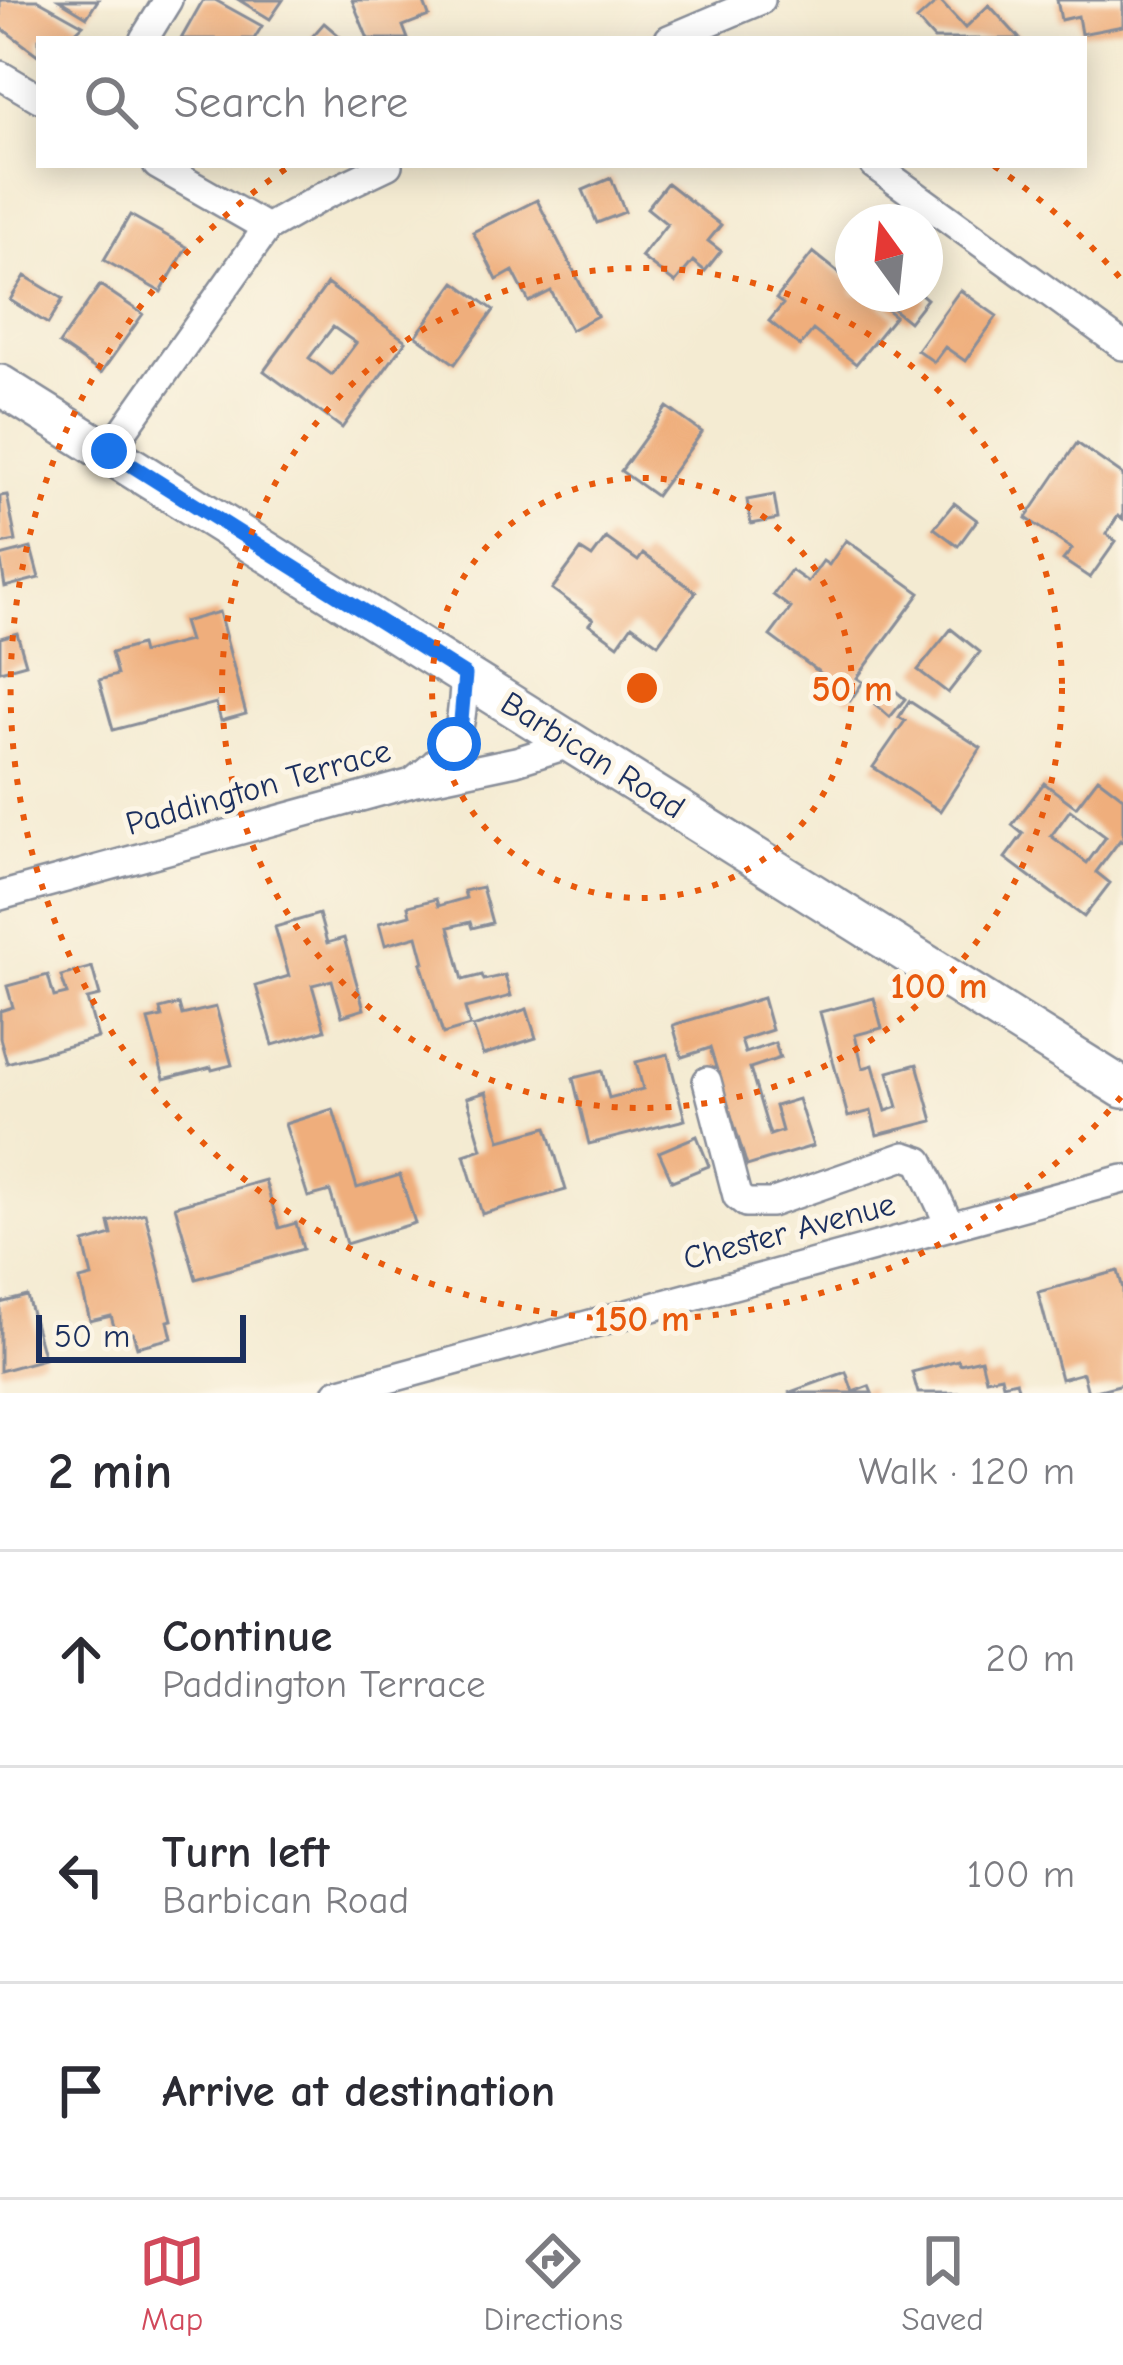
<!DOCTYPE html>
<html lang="en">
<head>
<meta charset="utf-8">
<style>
	body { margin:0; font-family:"Comic Neue",sans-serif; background:#f2f2f3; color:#2b2b33 }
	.compass { position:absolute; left:835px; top:204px; width:108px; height:108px; border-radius:50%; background:#fff; box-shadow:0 6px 30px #0003; rotate:345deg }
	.scale { position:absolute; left:36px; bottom:30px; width:210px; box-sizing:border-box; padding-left:12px; border:6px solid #1b2f5e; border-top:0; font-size:33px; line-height:42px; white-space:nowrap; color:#1b2f5e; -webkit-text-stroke:9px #fcf5e5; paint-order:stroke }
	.stop { position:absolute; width:36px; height:36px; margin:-27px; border:9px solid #1a73e8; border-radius:50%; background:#fff }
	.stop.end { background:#1a73e8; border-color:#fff; box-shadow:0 3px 12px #0008 }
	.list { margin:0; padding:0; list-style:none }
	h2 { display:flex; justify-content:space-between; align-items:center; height:156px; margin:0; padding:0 48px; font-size:51px }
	h2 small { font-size:39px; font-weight:400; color:#7c7c81 }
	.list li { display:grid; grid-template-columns:78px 1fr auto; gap:36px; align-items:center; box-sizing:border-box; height:216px; padding:0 48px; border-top:3px solid #e1e1e2 }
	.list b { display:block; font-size:45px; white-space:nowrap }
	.list p { margin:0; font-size:39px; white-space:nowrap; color:#7c7c81 }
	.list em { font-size:39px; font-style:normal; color:#7c7c81 }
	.icon { flex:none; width:66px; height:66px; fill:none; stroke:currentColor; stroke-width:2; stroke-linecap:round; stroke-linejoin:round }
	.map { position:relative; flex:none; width:1123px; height:1393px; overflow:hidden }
	.search { position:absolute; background:#fff; box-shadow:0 6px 30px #0003; left:36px; right:36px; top:36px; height:132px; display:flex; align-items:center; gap:30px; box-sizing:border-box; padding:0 42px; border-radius:0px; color:#7c7c81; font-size:45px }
	.sheet { height:804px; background:#fff }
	nav { display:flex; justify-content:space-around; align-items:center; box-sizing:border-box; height:168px; border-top:3px solid #e1e1e2; background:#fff; font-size:33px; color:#7c7c81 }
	nav a { display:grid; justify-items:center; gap:6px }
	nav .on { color:#d1495b }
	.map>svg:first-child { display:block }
	.building { fill:#efae7c; fill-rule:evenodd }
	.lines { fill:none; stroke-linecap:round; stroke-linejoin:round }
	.street-casing { stroke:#888d98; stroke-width:32 }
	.secondary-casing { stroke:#888d98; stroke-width:44 }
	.street { stroke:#fff; stroke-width:27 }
	.secondary { stroke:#fff; stroke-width:39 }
	.route { stroke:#1a73e8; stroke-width:15 }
	.ring { fill:none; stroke:#e8590c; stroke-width:6; stroke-dasharray:6 12 }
	.labels { text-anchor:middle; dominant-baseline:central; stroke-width:10; stroke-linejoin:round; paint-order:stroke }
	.street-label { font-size:33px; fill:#1b2f5e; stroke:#fcf5e5 }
	.centre { fill:#e8590c; stroke:#fcf5e5; stroke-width:6 }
	.ring-label { font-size:36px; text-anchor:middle; font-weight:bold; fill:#e8590c; stroke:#fcf5e5; stroke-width:10; stroke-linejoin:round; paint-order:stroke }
</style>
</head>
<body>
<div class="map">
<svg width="1123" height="1393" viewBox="0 0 1123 1393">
	<rect width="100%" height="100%" fill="#fcf5e5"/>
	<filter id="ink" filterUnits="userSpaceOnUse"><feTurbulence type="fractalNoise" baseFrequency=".00833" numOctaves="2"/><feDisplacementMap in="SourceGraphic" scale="24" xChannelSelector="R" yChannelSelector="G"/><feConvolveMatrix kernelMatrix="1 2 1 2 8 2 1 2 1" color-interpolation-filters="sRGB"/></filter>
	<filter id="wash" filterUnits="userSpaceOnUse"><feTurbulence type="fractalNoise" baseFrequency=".004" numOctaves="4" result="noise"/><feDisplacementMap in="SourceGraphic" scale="48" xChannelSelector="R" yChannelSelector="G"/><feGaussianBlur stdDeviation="2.7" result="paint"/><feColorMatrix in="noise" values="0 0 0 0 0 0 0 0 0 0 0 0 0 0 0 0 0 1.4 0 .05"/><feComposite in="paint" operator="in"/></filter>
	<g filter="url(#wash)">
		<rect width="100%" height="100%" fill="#f4ebd2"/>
		<g id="blocks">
			<path class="building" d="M 0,0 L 38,0 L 83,25 L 68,39 L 39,39 L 39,56 L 0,27 Z
				M 59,0 L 98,0 L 87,17 Z
				M 203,0 L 215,0 L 262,26 L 254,39 L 181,39 Z
				M 239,0 L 283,0 L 270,19 Z
				M 352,0 L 423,0 L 429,16 L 403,26 L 408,39 L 368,39 Z
				M 939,0 L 965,28 L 989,5 L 1020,39 L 934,39 L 917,20 Z
				M 1057,0 L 1123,0 L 1123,26 L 1081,34 L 1078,16 L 1061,20 Z
				M 324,23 L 343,39 L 310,39 Z
				M 611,178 L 625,212 L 597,223 L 583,190 Z
				M 667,183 L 721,225 L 708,241 L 721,251 L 705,271 L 693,261 L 675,283 L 641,257 L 667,224 L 647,208 Z
				M 537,200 L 597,316 L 571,330 L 551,291 L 529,302 L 513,271 L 497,280 L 473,232 Z
				M 130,215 L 187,247 L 161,292 L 104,260 Z
				M 813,252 L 853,284 L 853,294 L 866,294 L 895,316 L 856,364 L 813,330 L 800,346 L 769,321 L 783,304 L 776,299 Z
				M 25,276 L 63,299 L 48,324 L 10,300 Z
				M 455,282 L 494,310 L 455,364 L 416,336 Z
				M 327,284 L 406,341 L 342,428 L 264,371 ZM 333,327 L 356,343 L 332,375 L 309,358 Z
				M 100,285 L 143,314 L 101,373 L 59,344 Z
				M 960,290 L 997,316 L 965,361 L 945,347 L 934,362 L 917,350 Z
				M 889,294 L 921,294 L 927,299 L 909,322 L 883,301 Z
				M 667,407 L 702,432 L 656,496 L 621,471 Z
				M 1077,443 L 1123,475 L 1123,519 L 1118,516 L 1106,534 L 1116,541 L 1090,578 L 1063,560 L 1072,549 L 1026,518 Z
				M 7,495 L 16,541 L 0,544 L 0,496 Z
				M 774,495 L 778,519 L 751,524 L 747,500 Z
				M 954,503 L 977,520 L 958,546 L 934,528 Z
				M 606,538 L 638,561 L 643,554 L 696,592 L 658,644 L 632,625 L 618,645 L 589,624 L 593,619 L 552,589 L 581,550 L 592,557 Z
				M 846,540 L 920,593 L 857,678 L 863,682 L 850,701 L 820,680 L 823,675 L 770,636 L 791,608 L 773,595 L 791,570 L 808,582 L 823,561 L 829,565 Z
				M 31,548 L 39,578 L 5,587 L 0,556 Z
				M 219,612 L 246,714 L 221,721 L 216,703 L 113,730 L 99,680 L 117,675 L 111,653 L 140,645 L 142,653 L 189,641 L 183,622 Z
				M 951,629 L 980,652 L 948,693 L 918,670 Z
				M 17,633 L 26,664 L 0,671 L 0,638 Z
				M 890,686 L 905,699 L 890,717 L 875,704 Z
				M 909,701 L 981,748 L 940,811 L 873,767 L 905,721 L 899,717 Z
				M 1098,778 L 1123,797 L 1123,842 L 1120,840 L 1096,872 L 1110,883 L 1084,917 L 1005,858 L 1023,834 L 1012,825 L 1044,783 L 1076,807 ZM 1070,810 L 1106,837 L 1087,863 L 1051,836 Z
				M 482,887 L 492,923 L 472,928 L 470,922 L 449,927 L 463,980 L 482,975 L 484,980 L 505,975 L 511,996 L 465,1008 L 470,1026 L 443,1034 L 421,963 L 424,962 L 417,936 L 385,945 L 379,923 L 410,915 L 408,906 L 436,899 L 438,906 L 466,898 L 464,891 Z
				M 319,914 L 327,943 L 344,938 L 364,1009 L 342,1016 L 332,980 L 312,985 L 325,1030 L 273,1045 L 256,986 L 289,976 L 275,927 Z
				M 92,967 L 100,996 L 87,999 L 98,1038 L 7,1063 L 0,1038 L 0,1011 L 13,1007 L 7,986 L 48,975 L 54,997 L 67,994 L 61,976 Z
				M 763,998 L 772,1030 L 741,1040 L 745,1053 L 775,1043 L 780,1058 L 750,1068 L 770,1135 L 782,1131 L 775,1106 L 798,1099 L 813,1146 L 747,1166 L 710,1048 L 682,1057 L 673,1025 Z
				M 874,998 L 882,1028 L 855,1035 L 863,1068 L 873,1065 L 886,1111 L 898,1107 L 888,1072 L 917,1064 L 933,1121 L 877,1135 L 871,1111 L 848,1117 L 820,1012 Z
				M 179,1004 L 182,1015 L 216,1007 L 232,1065 L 212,1070 L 211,1067 L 164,1079 L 148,1020 L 162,1017 L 160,1009 Z
				M 527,1009 L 536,1038 L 483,1055 L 473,1027 Z
				M 668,1054 L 685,1120 L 589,1144 L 573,1078 L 602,1071 L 609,1098 L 643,1089 L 636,1062 Z
				M 486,1092 L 500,1140 L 547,1127 L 566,1190 L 482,1214 L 464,1155 L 482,1149 L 467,1098 Z
				M 333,1109 L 357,1188 L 400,1175 L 415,1223 L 346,1244 L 330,1191 L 308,1197 L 285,1124 Z
				M 697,1136 L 709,1166 L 672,1181 L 659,1152 Z
				M 265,1180 L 279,1228 L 296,1223 L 303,1249 L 196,1279 L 175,1206 Z
				M 145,1213 L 172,1320 L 168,1321 L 172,1338 L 137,1347 L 133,1333 L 117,1337 L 111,1316 L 90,1321 L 80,1280 L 92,1277 L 84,1243 L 112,1235 L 109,1222 Z
				M 1118,1271 L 1123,1289 L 1123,1384 L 1088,1393 L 1083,1373 L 1061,1379 L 1038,1292 Z
				M 27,1296 L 44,1359 L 0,1371 L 0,1303 Z
				M 981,1359 L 986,1379 L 1001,1376 L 1003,1384 L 1016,1381 L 1020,1393 L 918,1393 L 912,1372 L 958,1360 L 960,1364 Z
				M 846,1372 L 853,1392 L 869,1386 L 872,1393 L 788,1393 Z"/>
		</g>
	</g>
	<g filter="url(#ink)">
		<use href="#blocks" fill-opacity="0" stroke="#888d98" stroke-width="3"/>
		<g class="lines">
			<g class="street-casing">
				<path id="street" d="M 144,39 L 168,0
					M 669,39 L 761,0
					M 0,75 L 39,98
					M 157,165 L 267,228
					M 874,165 L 1123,346
					M 109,451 L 267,228 L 325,195 L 388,165
					M 416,782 L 516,761 L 573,743
					M 0,896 L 412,783 C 462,743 460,737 465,675
					M 707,1081 L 737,1196 L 746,1203 L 771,1203 L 905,1156 L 920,1161 L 949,1224
					M 337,1393 L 1123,1179"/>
			</g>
			<g class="secondary-casing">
				<path id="secondary" d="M 0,385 L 1123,1088"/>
			</g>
			<use href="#street" class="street"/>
			<use href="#secondary" class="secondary"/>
		</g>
	</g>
	<g class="lines" filter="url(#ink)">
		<path class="route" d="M 109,451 L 465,675 L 461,721 L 454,744"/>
	</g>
	<g class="ring">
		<circle cx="642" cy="688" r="210"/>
		<circle cx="642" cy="688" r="420"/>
		<path d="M1121 1097A630 630 0 1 1 290 166M994 166A630 630 0 0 1 1121 279"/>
	</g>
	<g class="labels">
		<g class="street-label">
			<text transform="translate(593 755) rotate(32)">Barbican Road</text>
			<text transform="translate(258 787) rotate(-16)">Paddington Terrace</text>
			<text transform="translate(789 1231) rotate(-15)">Chester Avenue</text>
		</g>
	</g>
	<circle cx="642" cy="688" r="18" class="centre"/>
	<g class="ring-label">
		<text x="852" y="701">50 m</text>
		<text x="939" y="998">100 m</text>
		<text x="642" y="1331">150 m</text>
	</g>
</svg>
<svg class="compass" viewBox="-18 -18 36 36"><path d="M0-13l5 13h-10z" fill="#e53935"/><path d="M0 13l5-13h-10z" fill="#7c7c81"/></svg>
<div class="scale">50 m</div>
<div class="stop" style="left:454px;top:744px"></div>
<div class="stop end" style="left:109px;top:451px"></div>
<div class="search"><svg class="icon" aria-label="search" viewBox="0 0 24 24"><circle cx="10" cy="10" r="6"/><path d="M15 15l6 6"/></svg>Search here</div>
</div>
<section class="sheet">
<h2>2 min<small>Walk · 120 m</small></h2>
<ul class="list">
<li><svg class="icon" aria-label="ahead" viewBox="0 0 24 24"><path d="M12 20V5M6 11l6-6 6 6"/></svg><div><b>Continue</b><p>Paddington Terrace</p></div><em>20 m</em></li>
<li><svg class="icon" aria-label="left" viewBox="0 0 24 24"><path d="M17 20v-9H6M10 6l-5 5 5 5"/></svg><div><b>Turn left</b><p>Barbican Road</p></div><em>100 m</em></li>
<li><svg class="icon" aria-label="arrive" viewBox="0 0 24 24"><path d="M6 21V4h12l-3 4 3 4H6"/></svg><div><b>Arrive at destination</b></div></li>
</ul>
</section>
<nav>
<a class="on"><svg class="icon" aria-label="map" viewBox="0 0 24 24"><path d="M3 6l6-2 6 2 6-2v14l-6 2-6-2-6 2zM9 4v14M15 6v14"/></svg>Map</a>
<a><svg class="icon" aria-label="directions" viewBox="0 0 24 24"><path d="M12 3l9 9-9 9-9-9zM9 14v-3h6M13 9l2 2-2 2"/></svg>Directions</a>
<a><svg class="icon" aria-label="saved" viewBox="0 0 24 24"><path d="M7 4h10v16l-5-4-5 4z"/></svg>Saved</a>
</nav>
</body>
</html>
